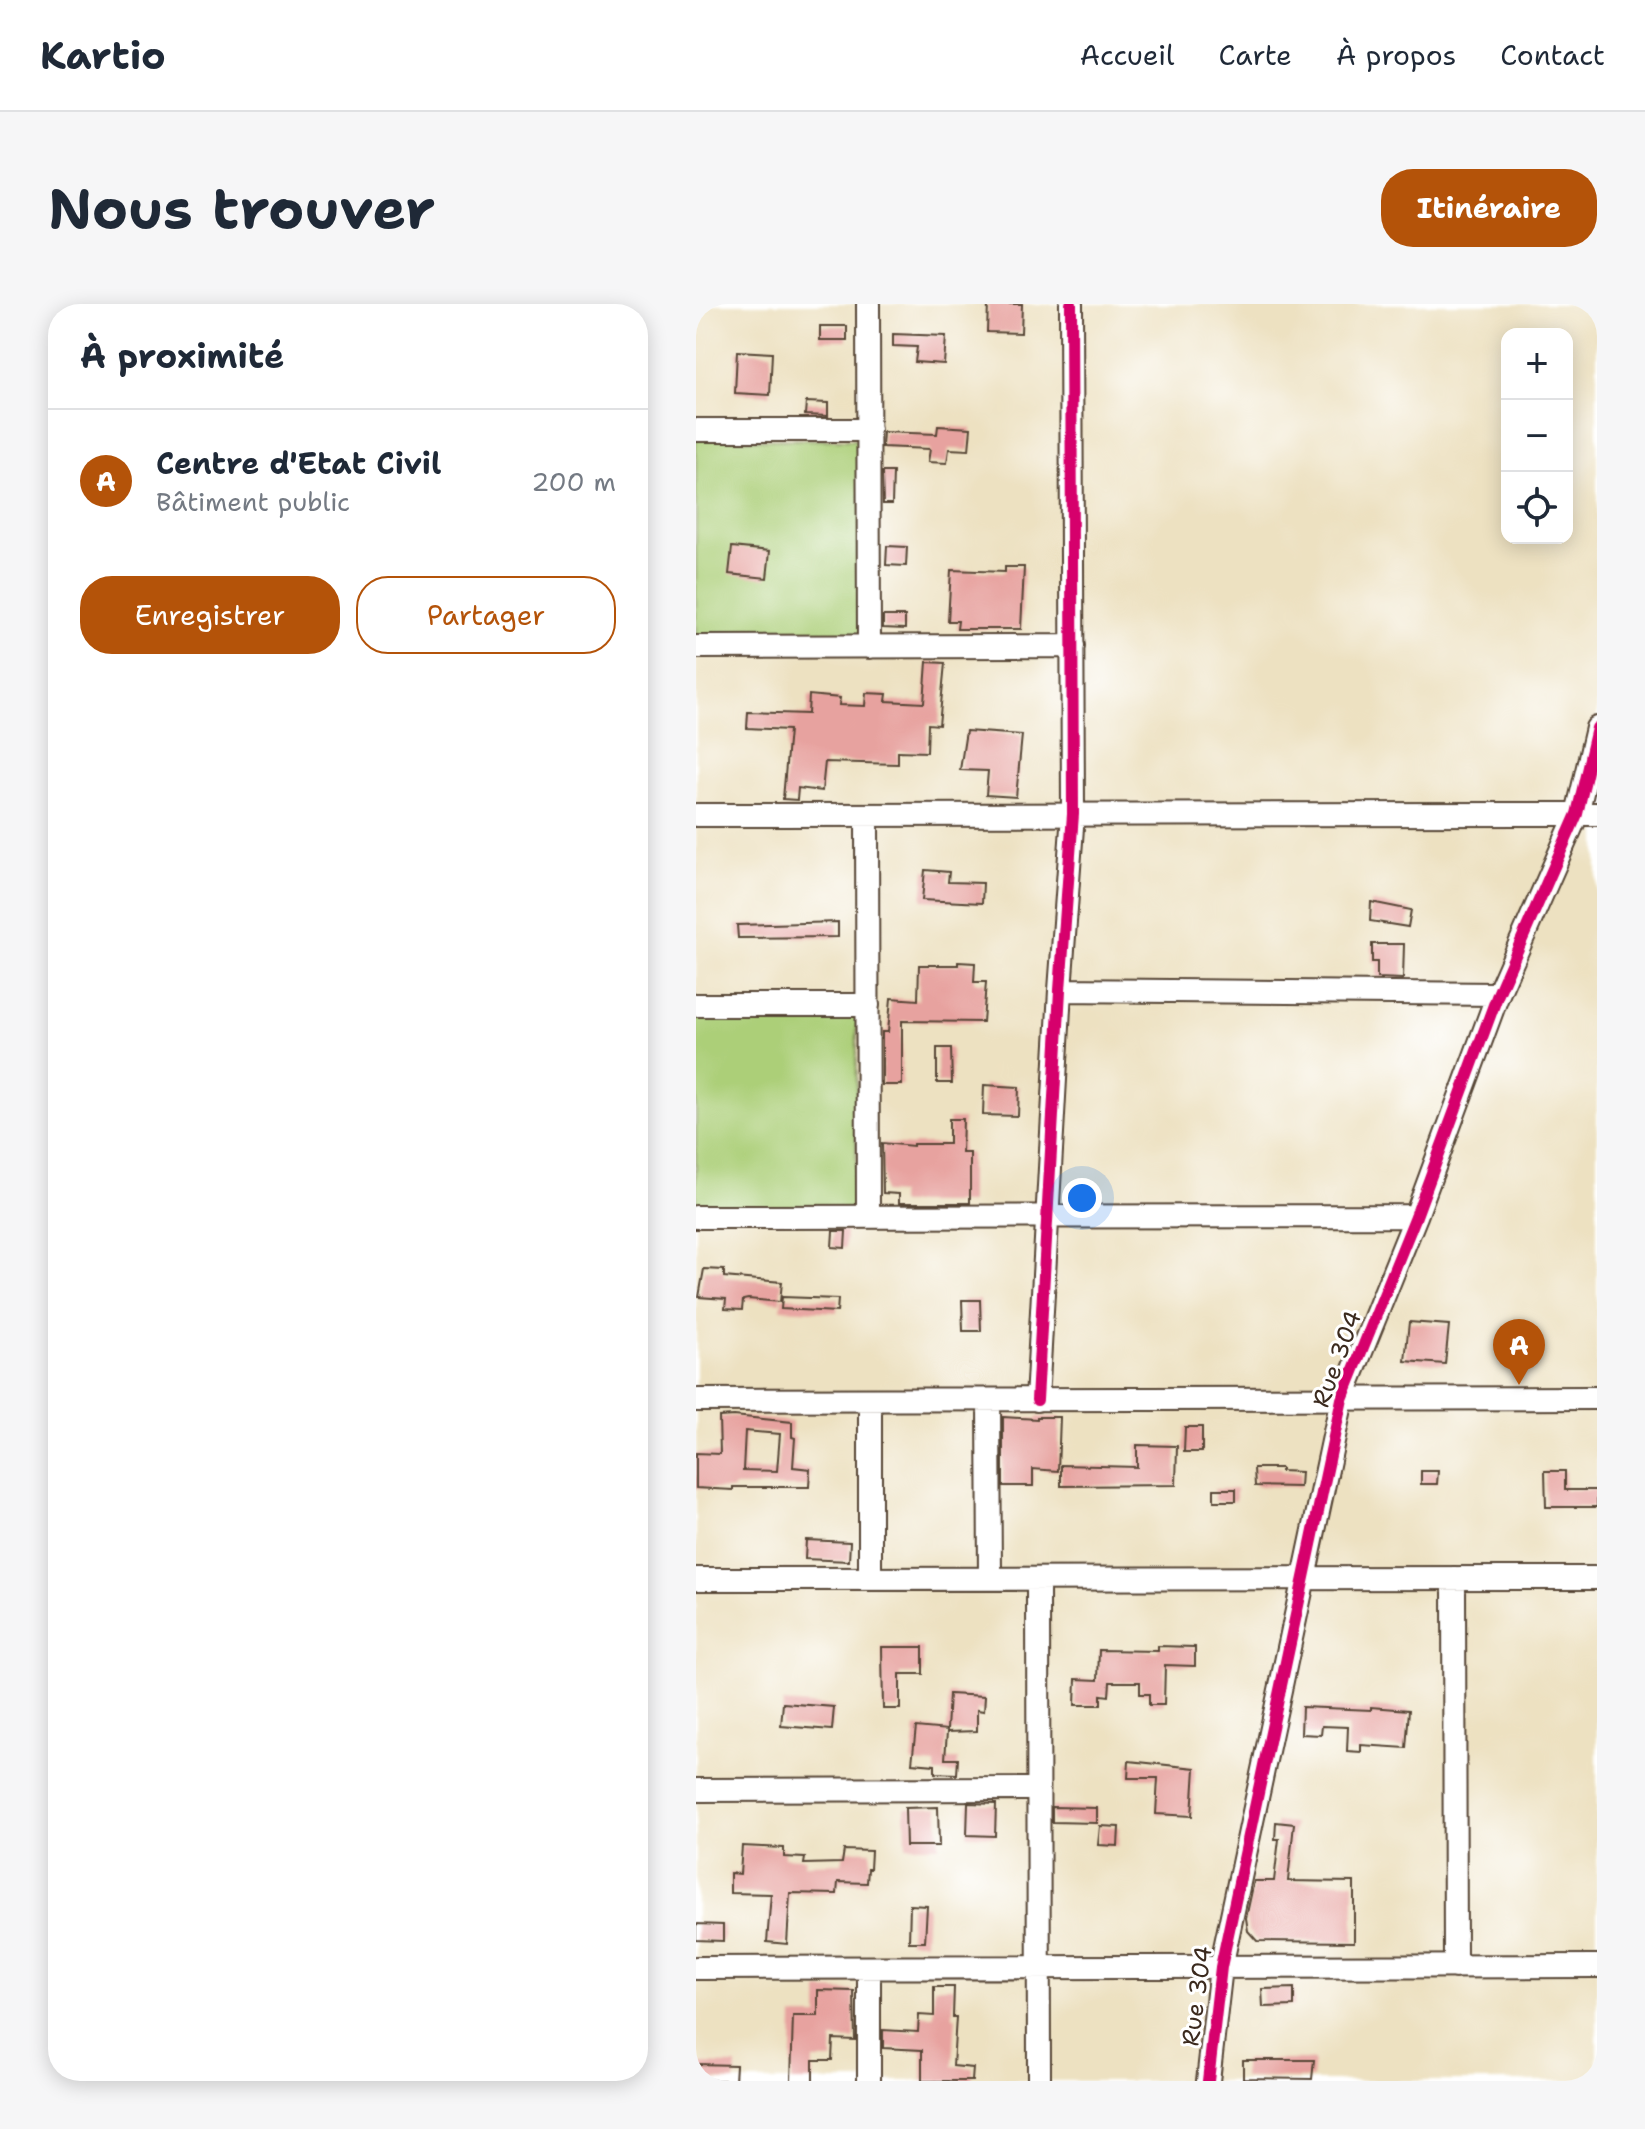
<!DOCTYPE html>
<html lang="fr">
<head>
<meta charset="utf-8">
<style>
	body { margin:0; font-family:"Shantell Sans",sans-serif; background:#f6f6f7; color:#1f2937 }
	.controls { position:absolute; right:24px; top:24px; display:grid; overflow:hidden; border-radius:16px; box-shadow:0 4px 20px #0003 }
	.controls button { width:72px; height:72px; display:grid; place-items:center; padding:0; border:0; border-bottom:2px solid #e0e1e3; background:#fff; color:#1f2937; font:40px sans-serif }
	.you { position:absolute; left:386px; top:894px; width:28px; height:28px; margin:-20px; border:6px solid #fff; border-radius:50%; background:#1a73e8; box-shadow:0 0 0 12px #1a73e833 }
	.badge { display:grid; place-items:center; width:52px; height:52px; border-radius:50%; background:#b45309; color:#fff; font-size:26px; font-weight:700 }
	.pin { position:absolute; translate:-50% -66px; filter:drop-shadow(0 2px 4px #0008) }
	.pin::after { content:''; position:absolute; top:42px; width:28px; height:24px; background:inherit; clip-path:polygon(0 0,100% 0,50% 100%) }
	.list { margin:0; padding:0; list-style:none }
	h2 { display:flex; justify-content:space-between; align-items:center; height:104px; margin:0; padding:0 32px; font-size:34px }
	h2 small { font-size:26px; font-weight:400; color:#747a83 }
	.list li { display:grid; grid-template-columns:52px 1fr auto; gap:24px; align-items:center; box-sizing:border-box; height:144px; padding:0 32px; border-top:2px solid #e0e1e3 }
	.list b { display:block; font-size:30px; white-space:nowrap }
	.list p { margin:0; font-size:26px; white-space:nowrap; color:#747a83 }
	.list em { font-size:26px; font-style:normal; color:#747a83 }
	.actions { display:flex; gap:16px; padding:24px 32px }
	.actions a { flex:1; padding:18px 0; border:2px solid #b45309; border-radius:32px; text-align:center; font-size:28px; color:#b45309 }
	.actions .main { background:#b45309; color:#fff }
	.icon { flex:none; width:44px; height:44px; fill:none; stroke:currentColor; stroke-width:2; stroke-linecap:round; stroke-linejoin:round }
	.map { position:relative; flex:none; width:901px; height:1777px; overflow:hidden; border-radius:32px }
	header { display:flex; align-items:center; gap:48px; box-sizing:border-box; height:112px; padding:0 40px; background:#fff; border-bottom:2px solid #e0e1e3 }
	header strong { font-size:38px }
	nav { display:flex; gap:44px; margin-inline-start:auto; font-size:28px }
	.intro { display:flex; align-items:center; justify-content:space-between; box-sizing:border-box; height:192px; padding:0 48px }
	h1 { margin:0; font-size:56px }
	.button { padding:20px 36px; border-radius:32px; background:#b45309; color:#fff; font-size:28px; font-weight:700 }
	main { display:flex; gap:48px; padding:0 48px }
	aside { flex:1; background:#fff; border-radius:32px; box-shadow:0 4px 20px #0003 }
	.map>svg:first-child { display:block }
	.green { fill:#accf78; stroke:#747c4b; stroke-width:2 }
	.building { fill:#e7a29f; fill-rule:evenodd }
	.lines { fill:none; stroke-linecap:round; stroke-linejoin:round }
	.minor-casing { stroke:#564536; stroke-width:26 }
	.minor { stroke:#fff; stroke-width:22 }
	.cycleway-casing { stroke:#fff; stroke-width:17 }
	.cycleway { stroke:#d6006c; stroke-width:12 }
	.labels { text-anchor:middle; dominant-baseline:central; stroke-width:6; stroke-linejoin:round; paint-order:stroke }
	.street-label { font-size:24px; fill:#3b2a1e; stroke:#fff }
</style>
</head>
<body>
<header>
<strong>Kartio</strong>
<nav><a>Accueil</a><a>Carte</a><a>À propos</a><a>Contact</a></nav>
</header>
<div class="intro"><h1>Nous trouver</h1><a class="button">Itinéraire</a></div>
<main>
<aside>
<h2>À proximité<small></small></h2>
<ul class="list">
<li><span class="badge">A</span><div><b>Centre d'Etat Civil</b><p>Bâtiment public</p></div><em>200 m</em></li>
</ul>
<div class="actions"><a class="main">Enregistrer</a><a>Partager</a></div>
</aside>
<div class="map">
<svg width="901" height="1777" viewBox="0 0 901 1777">
	<rect width="100%" height="100%" fill="#fff"/>
	<filter id="ink" filterUnits="userSpaceOnUse"><feTurbulence type="fractalNoise" baseFrequency=".0125" numOctaves="2"/><feDisplacementMap in="SourceGraphic" scale="16" xChannelSelector="R" yChannelSelector="G"/><feConvolveMatrix kernelMatrix="1 2 1 2 8 2 1 2 1" color-interpolation-filters="sRGB"/></filter>
	<filter id="wash" filterUnits="userSpaceOnUse"><feTurbulence type="fractalNoise" baseFrequency=".006" numOctaves="4" result="noise"/><feDisplacementMap in="SourceGraphic" scale="32" xChannelSelector="R" yChannelSelector="G"/><feGaussianBlur stdDeviation="1.8" result="paint"/><feColorMatrix in="noise" values="0 0 0 0 0 0 0 0 0 0 0 0 0 0 0 0 0 1.4 0 .05"/><feComposite in="paint" operator="in"/></filter>
	<g filter="url(#wash)">
		<rect width="100%" height="100%" fill="#ede1c1"/>
		<path class="green" d="M 0,135 L 166,136 L 165,336 L 0,335 Z
			M 0,709 L 161,710 L 160,909 L 0,908 Z"/>
		<g id="blocks">
			<path class="building" d="M 292,0 L 326,0 L 325,29 L 291,28 Z
				M 124,22 L 151,22 L 151,36 L 124,36 Z
				M 197,30 L 250,32 L 248,60 L 219,58 L 221,43 L 197,42 Z
				M 41,47 L 76,49 L 74,91 L 39,89 Z
				M 110,98 L 132,99 L 132,112 L 109,111 Z
				M 242,122 L 275,124 L 273,146 L 253,145 L 251,159 L 232,158 L 234,145 L 186,143 L 187,128 L 241,130 Z
				M 186,168 L 197,168 L 196,200 L 187,200 Z
				M 191,242 L 211,243 L 210,262 L 190,261 Z
				M 36,243 L 74,247 L 71,274 L 33,270 Z
				M 309,263 L 328,263 L 325,325 L 261,325 L 262,317 L 252,317 L 255,266 L 309,268 Z
				M 187,312 L 209,312 L 209,325 L 187,324 Z
				M 231,358 L 249,359 L 243,421 L 232,420 L 231,448 L 202,447 L 202,460 L 129,458 L 126,487 L 102,484 L 101,496 L 87,495 L 93,426 L 51,424 L 52,408 L 112,410 L 113,391 L 144,394 L 143,401 L 169,402 L 170,389 L 191,390 L 190,397 L 228,399 Z
				M 270,427 L 326,431 L 320,493 L 290,491 L 292,467 L 264,466 Z
				M 229,566 L 253,568 L 252,578 L 287,579 L 286,599 L 226,596 Z
				M 675,598 L 715,606 L 712,623 L 674,617 Z
				M 142,618 L 142,633 L 42,634 L 41,621 Z
				M 676,640 L 708,640 L 707,675 L 681,674 L 681,658 L 676,658 Z
				M 262,658 L 279,659 L 278,678 L 290,678 L 287,718 L 206,717 L 206,781 L 186,781 L 186,728 L 192,728 L 195,694 L 222,696 L 223,661 L 262,661 Z
				M 241,744 L 255,744 L 256,779 L 241,779 Z
				M 288,781 L 323,783 L 322,812 L 287,811 Z
				M 253,815 L 267,815 L 266,849 L 274,849 L 274,899 L 203,899 L 203,890 L 187,889 L 186,839 L 217,842 L 217,840 L 253,840 Z
				M 137,927 L 150,927 L 149,944 L 136,943 Z
				M 8,965 L 28,966 L 28,973 L 86,978 L 84,998 L 52,995 L 47,996 L 46,1006 L 29,1005 L 30,995 L 3,993 Z
				M 86,993 L 142,995 L 141,1008 L 85,1005 Z
				M 266,996 L 284,996 L 285,1027 L 267,1027 Z
				M 713,1018 L 753,1021 L 749,1060 L 709,1057 Z
				M 38,1112 L 96,1118 L 96,1133 L 99,1134 L 97,1163 L 114,1165 L 113,1183 L 37,1183 L 37,1186 L 0,1184 L 0,1149 L 24,1150 L 23,1113 ZM 49,1127 L 84,1130 L 81,1167 L 47,1166 Z
				M 307,1113 L 341,1115 L 341,1113 L 364,1113 L 362,1167 L 337,1165 L 337,1182 L 307,1182 Z
				M 489,1123 L 506,1123 L 506,1148 L 488,1148 Z
				M 441,1141 L 481,1142 L 480,1181 L 365,1182 L 365,1161 L 441,1163 Z
				M 558,1164 L 585,1164 L 585,1167 L 605,1168 L 604,1183 L 559,1182 Z
				M 725,1167 L 742,1167 L 741,1180 L 725,1180 Z
				M 849,1167 L 869,1167 L 869,1186 L 901,1186 L 901,1203 L 850,1203 Z
				M 518,1185 L 540,1185 L 540,1197 L 518,1197 Z
				M 110,1236 L 154,1238 L 153,1257 L 109,1255 Z
				M 462,1342 L 499,1343 L 499,1362 L 469,1361 L 468,1401 L 453,1401 L 453,1390 L 444,1390 L 444,1378 L 414,1378 L 413,1392 L 405,1391 L 405,1401 L 379,1401 L 380,1375 L 402,1376 L 403,1346 L 462,1347 Z
				M 186,1343 L 227,1343 L 227,1370 L 204,1370 L 204,1405 L 187,1405 Z
				M 253,1390 L 289,1392 L 288,1407 L 281,1406 L 281,1427 L 251,1428 L 249,1455 L 262,1455 L 261,1470 L 239,1469 L 239,1461 L 216,1459 L 220,1423 L 251,1426 Z
				M 87,1399 L 138,1403 L 136,1426 L 85,1422 Z
				M 606,1403 L 675,1406 L 675,1403 L 713,1406 L 710,1444 L 665,1441 L 665,1448 L 651,1447 L 652,1423 L 626,1422 L 625,1431 L 605,1430 Z
				M 433,1457 L 499,1464 L 496,1512 L 460,1510 L 462,1474 L 432,1474 Z
				M 272,1499 L 300,1500 L 299,1532 L 271,1531 Z
				M 242,1503 L 243,1542 L 210,1542 L 209,1504 Z
				M 356,1503 L 401,1504 L 401,1519 L 356,1518 Z
				M 580,1518 L 598,1520 L 592,1577 L 658,1578 L 658,1638 L 561,1637 L 552,1627 L 550,1614 L 558,1577 L 578,1577 L 583,1535 L 579,1535 Z
				M 404,1522 L 423,1523 L 422,1542 L 402,1541 Z
				M 46,1542 L 88,1544 L 88,1553 L 109,1554 L 108,1560 L 146,1559 L 148,1546 L 175,1547 L 174,1565 L 172,1565 L 171,1579 L 142,1578 L 141,1590 L 94,1589 L 91,1640 L 71,1638 L 75,1590 L 34,1589 L 34,1569 L 44,1570 Z
				M 214,1601 L 231,1602 L 229,1638 L 213,1638 Z
				M 0,1620 L 27,1621 L 27,1637 L 0,1636 Z
				M 238,1683 L 258,1683 L 257,1713 L 260,1713 L 257,1762 L 277,1764 L 276,1777 L 226,1777 L 226,1746 L 187,1744 L 187,1726 L 222,1728 L 223,1711 L 238,1712 Z
				M 598,1684 L 598,1702 L 567,1703 L 566,1685 Z
				M 122,1686 L 158,1687 L 159,1736 L 137,1735 L 136,1756 L 117,1756 L 117,1777 L 95,1777 L 97,1712 L 122,1712 Z
				M 547,1756 L 618,1756 L 616,1775 L 547,1774 Z
				M 0,1760 L 40,1761 L 39,1777 L 0,1775 Z"/>
		</g>
	</g>
	<g filter="url(#ink)">
		<use href="#blocks" fill-opacity="0" stroke="#564536" stroke-width="2"/>
		<g class="lines">
			<g class="minor-casing">
				<path id="minor" d="M 172,0 L 173,343
					M 0,126 L 173,126
					M 0,343 L 377,342
					M 0,511 L 901,510
					M 171,511 L 172,913
					M 364,686 L 802,690
					M 0,701 L 172,701
					M 0,913 L 720,912
					M 0,1096 L 901,1094
					M 174,1096 L 174,1275
					M 293,1096 L 294,1275
					M 341,1096 L 364,686 L 377,510 L 375,0
					M 758,1274 L 759,1663
					M 0,1275 L 901,1274
					M 342,1275 L 343,1777
					M 0,1486 L 342,1485
					M 0,1664 L 901,1662
					M 173,1664 L 173,1777
					M 512,1777 L 525,1663 L 646,1095 L 720,912 L 802,690 L 881,510 L 901,424"/>
			</g>
			<use href="#minor" class="minor"/>
			<g class="cycleway-casing">
				<path id="cycleway" d="M 341,1096 L 364,686 L 377,510 L 375,0
					M 512,1777 L 525,1663 L 646,1095 L 720,912 L 802,690 L 881,510 L 901,424"/>
			</g>
			<use href="#cycleway" class="cycleway"/>
		</g>
	</g>
	<g class="labels">
		<g class="street-label">
			<text transform="translate(641 1055) rotate(-70)">Rue 304</text>
			<text transform="translate(501 1692) rotate(-82)">Rue 304</text>
		</g>
	</g>
</svg>
<div class="controls">
<button>+</button>
<button>−</button>
<button><svg class="icon" aria-label="locate" viewBox="0 0 24 24"><circle cx="12" cy="12" r="6"/><path d="M12 2v4M12 18v4M2 12h4M18 12h4"/></svg></button>
</div>
<div class="you"></div>
<div class="pin badge" style="left:823px;top:1081px">A</div>
</div>
</main>
</body>
</html>
